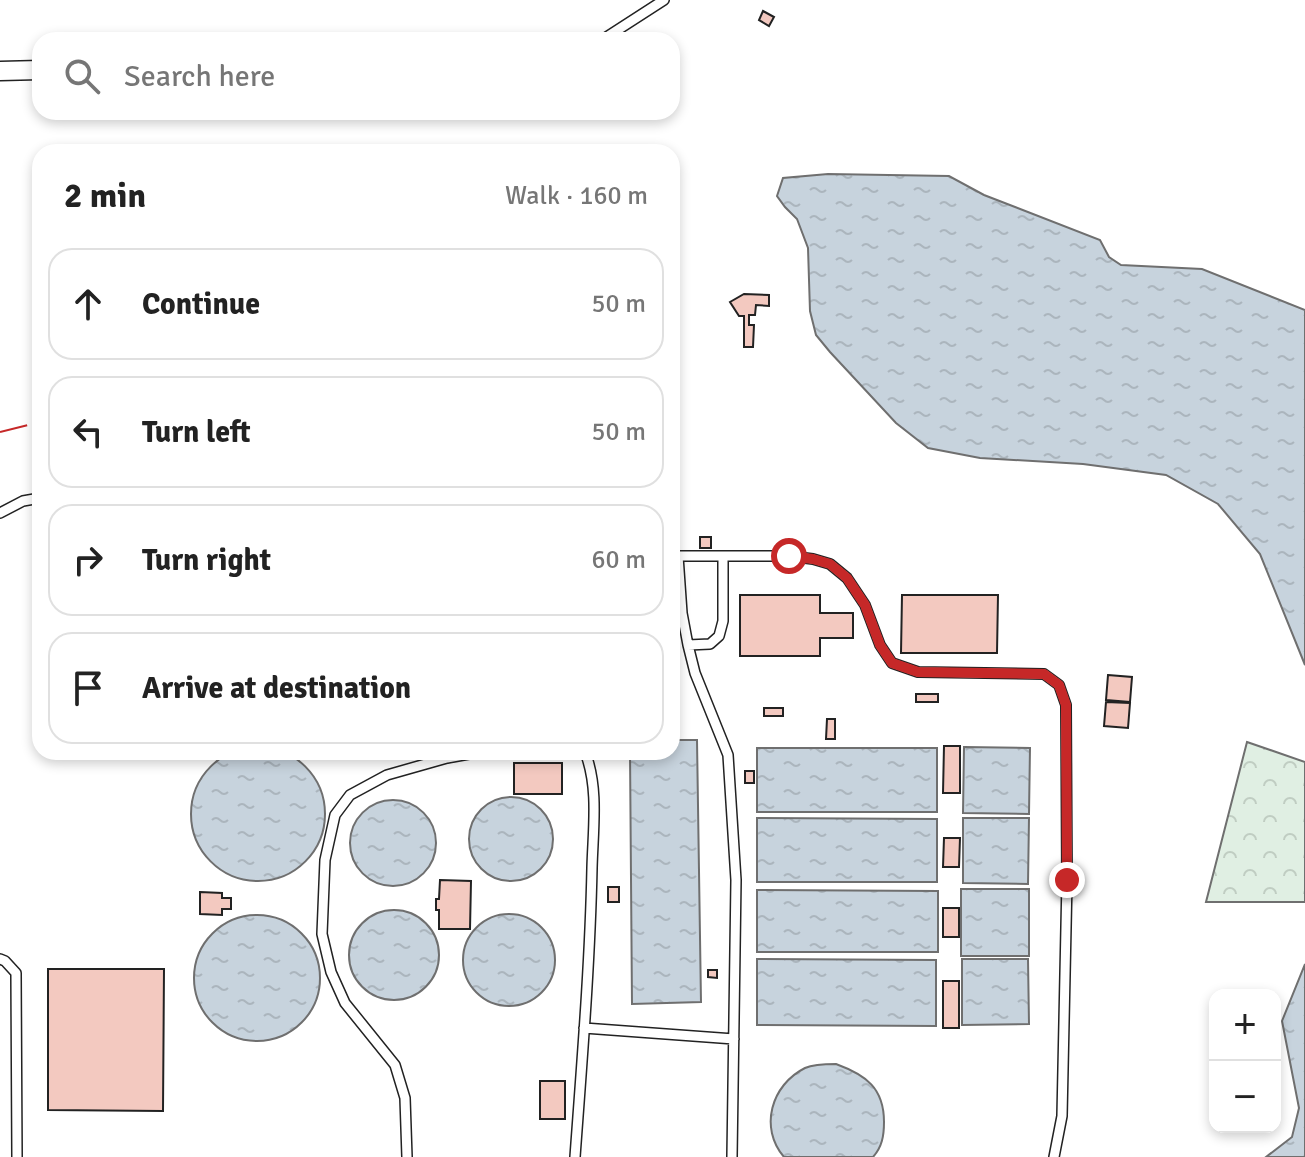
<!DOCTYPE html>
<html lang="en">
<head>
<meta charset="utf-8">
<style>
	body { margin:0; font-family:Signika,sans-serif; background:#f6f6f6; color:#222 }
	.controls { position:absolute; right:24px; bottom:24px; display:grid; overflow:hidden; border-radius:16px; box-shadow:0 4px 12px #0003 }
	.controls button { width:72px; height:72px; display:grid; place-items:center; padding:0; border:0; border-bottom:2px solid #e0e0e0; background:#fff; color:#222; font:40px sans-serif }
	.stop { position:absolute; width:24px; height:24px; margin:-18px; border:6px solid #c62828; border-radius:50%; background:#fff }
	.stop.end { background:#c62828; border-color:#fff; box-shadow:0 2px 8px #0008 }
	.list { margin:0; padding:0; list-style:none }
	h2 { display:flex; justify-content:space-between; align-items:center; height:104px; margin:0; padding:0 32px; font-size:34px }
	h2 small { font-size:26px; font-weight:400; color:#767676 }
	.list li { display:grid; grid-template-columns:52px 1fr auto; gap:24px; align-items:center; box-sizing:border-box; height:112px; margin:0 16px 16px; padding:0 16px; border:2px solid #e0e0e0; border-radius:24px }
	.list b { display:block; font-size:30px; white-space:nowrap }
	.list em { font-size:26px; font-style:normal; color:#767676 }
	.icon { flex:none; width:44px; height:44px; fill:none; stroke:currentColor; stroke-width:2; stroke-linecap:round; stroke-linejoin:round }
	.map { position:relative; flex:none; width:1305px; height:1157px; overflow:hidden }
	.search { position:absolute; background:#fff; box-shadow:0 4px 12px #0003; left:32px; top:32px; width:648px; height:88px; display:flex; align-items:center; gap:20px; box-sizing:border-box; padding:0 28px; border-radius:24px; color:#767676; font-size:30px }
	.panel { position:absolute; background:#fff; box-shadow:0 4px 12px #0003; left:32px; top:144px; width:648px; height:616px; border-radius:24px }
	.map>svg:first-child { display:block }
	.forest { fill:url(#forest-crowns); stroke:#6f6f6f; stroke-width:2 }
	.water { fill:url(#water-ripples); stroke:#6f6f6f; stroke-width:2 }
	.building { fill:#f3c9c0; stroke:#222; stroke-width:2 }
	.lines { fill:none; stroke-linecap:round; stroke-linejoin:round }
	.lane-casing { stroke:#222; stroke-width:12 }
	.street-casing { stroke:#222; stroke-width:21 }
	.lane { stroke:#fff; stroke-width:9 }
	.street { stroke:#fff; stroke-width:18 }
	.power { stroke:#c62828; stroke-width:2; stroke-dasharray:28 6 4 6; stroke-linecap:butt }
	.route { stroke:#c62828; stroke-width:10 }
</style>
</head>
<body>
<div class="map">
<svg width="1305" height="1157" viewBox="0 0 1305 1157">
	<defs>
		<pattern id="forest-crowns" width="20" height="18" patternUnits="userSpaceOnUse" patternTransform="scale(2)"><rect width="20" height="18" fill="#e0efe3"/><path d="M2 6a3 3 0 1 1 6 0M12 15a3 3 0 1 1 6 0" fill="none" stroke="#c0cdc2"/></pattern>
		<pattern id="water-ripples" width="26" height="14" patternUnits="userSpaceOnUse" patternTransform="scale(2)"><rect width="26" height="14" fill="#c7d3dd"/><path d="M2 4q2-2 4 0t4 0M15 11q2-2 4 0t4 0" fill="none" stroke="#abb5bd"/></pattern>
	</defs>
	<rect width="100%" height="100%" fill="#fff"/>
	<path class="forest" d="M 1247,742 L 1305,762 L 1305,902 L 1206,902 Z"/>
	<path class="water" d="M 828,174 L 949,176 L 984,195 L 1100,240 L 1109,257 L 1121,265 L 1202,269 L 1305,310 L 1305,665 L 1260,554 L 1218,504 L 1166,475 L 1083,464 L 980,458 L 928,448 L 896,423 L 830,352 L 816,335 L 810,311 L 808,248 L 797,219 L 785,207 L 777,196 L 783,178 Z
		M 672,740 L 697,740 L 701,1002 L 632,1004 L 630,752 L 672,752 Z
		M 964,747 L 1030,748 L 1029,814 L 963,813 Z
		M191 814a67 67 0 1 1 134 0a67 67 0 1 1-134 0Z
		M 757,748 L 937,748 L 937,812 L 757,812 Z
		M469 839a42 42 0 1 1 84 0a42 42 0 1 1-84 0Z
		M350 843a43 43 0 1 1 86 0a43 43 0 1 1-86 0Z
		M 757,818 L 937,819 L 937,882 L 757,882 Z
		M 963,818 L 1029,818 L 1028,884 L 963,883 Z
		M 961,889 L 1029,889 L 1029,956 L 961,956 Z
		M 757,890 L 938,891 L 938,952 L 757,952 Z
		M349 955a45 45 0 1 1 90 0a45 45 0 1 1-90 0Z
		M463 960a46 46 0 1 1 92 0a46 46 0 1 1-92 0Z
		M194 978a63 63 0 1 1 126 0a63 63 0 1 1-126 0Z
		M 757,959 L 936,960 L 936,1026 L 757,1025 Z
		M 962,959 L 1028,959 L 1029,1024 L 962,1025 Z
		M 1305,964 L 1305,1157 L 1266,1157 L 1292,1137 L 1299,1108 L 1282,1021 Z
		M 836,1064 C 866,1075 884,1088 884,1122 C 884,1136 882,1147 873,1157 L 784,1157 C 759,1128 771,1085 805,1068 C 814,1064 827,1064 836,1064 Z"/>
	<path class="building" d="M 763,11 L 774,17 L 769,26 L 759,20 Z
		M 744,294 L 769,295 L 769,306 L 756,305 L 755,315 L 749,315 L 749,325 L 754,325 L 753,347 L 744,347 L 744,316 L 739,316 L 730,302 Z
		M 700,537 L 711,537 L 711,548 L 700,548 Z
		M 740,595 L 820,595 L 820,613 L 853,613 L 853,638 L 820,638 L 820,656 L 740,656 Z
		M 902,595 L 998,595 L 997,653 L 901,653 Z
		M 1108,675 L 1132,677 L 1130,702 L 1106,700 Z
		M 916,694 L 938,694 L 938,702 L 916,702 Z
		M 1106,702 L 1130,703 L 1128,728 L 1104,726 Z
		M 764,708 L 783,708 L 783,716 L 764,716 Z
		M 827,719 L 835,719 L 835,739 L 826,739 Z
		M 944,746 L 960,746 L 960,793 L 943,793 Z
		M 514,763 L 562,763 L 562,794 L 514,794 Z
		M 745,771 L 754,771 L 754,783 L 745,783 Z
		M 944,838 L 960,838 L 959,867 L 943,867 Z
		M 440,880 L 471,881 L 470,929 L 439,929 L 439,910 L 436,910 L 436,899 L 439,899 Z
		M 608,887 L 619,887 L 619,902 L 608,902 Z
		M 200,892 L 222,893 L 222,898 L 231,898 L 231,909 L 222,909 L 222,915 L 200,914 Z
		M 943,908 L 959,908 L 959,937 L 943,937 Z
		M 48,969 L 164,969 L 163,1111 L 48,1110 Z
		M 708,970 L 717,970 L 717,978 L 708,977 Z
		M 943,981 L 959,981 L 959,1028 L 943,1028 Z
		M 540,1081 L 565,1081 L 565,1119 L 540,1119 Z"/>
	<g class="lines">
		<g class="lane-casing">
			<path id="lane" d="M 602,40 L 664,0
				M 0,513 L 23,501 L 40,498
				M 672,556 L 789,556 L 813,559 L 830,564 L 847,578 L 865,605 L 880,645 L 892,663 L 918,672 L 1044,674 L 1059,685 L 1066,705 L 1067,880 L 1062,1116 L 1054,1157
				M 678,556 L 682,613 L 688,645 L 695,673 L 728,755 L 736,880 L 732,1157
				M 688,645 L 710,644 L 719,636 L 723,621 L 723,556
				M 0,959 L 5,961 L 16,973 L 17,1157
				M 584,1028 L 734,1039
				M 407,1157 L 405,1098 L 395,1065 L 345,1003 L 331,972 L 322,934 L 325,860 L 335,815 L 350,795 L 387,775 L 447,758 L 480,752
				M 575,1157 C 582,1061 590,964 592,868 C 593,829 599,788 585,752"/>
		</g>
		<g class="street-casing">
			<path id="street" d="M 0,71 L 40,70"/>
		</g>
		<use href="#lane" class="lane"/>
		<use href="#street" class="street"/>
		<path class="power" d="M 0,432 L 40,422"/>
	</g>
	<g class="lines">
		<path class="route" d="M 789,556 L 813,559 L 830,564 L 847,578 L 865,605 L 880,645 L 892,663 L 918,672 L 1044,674 L 1059,685 L 1066,705 L 1067,880"/>
	</g>
</svg>
<div class="controls">
<button>+</button>
<button>−</button>
</div>
<div class="stop" style="left:789px;top:556px"></div>
<div class="stop end" style="left:1067px;top:880px"></div>
<div class="search"><svg class="icon" aria-label="search" viewBox="0 0 24 24"><circle cx="10" cy="10" r="6"/><path d="M15 15l6 6"/></svg>Search here</div>
<section class="panel">
<h2>2 min<small>Walk · 160 m</small></h2>
<ul class="list">
<li><svg class="icon" aria-label="ahead" viewBox="0 0 24 24"><path d="M12 20V5M6 11l6-6 6 6"/></svg><div><b>Continue</b></div><em>50 m</em></li>
<li><svg class="icon" aria-label="left" viewBox="0 0 24 24"><path d="M17 20v-9H6M10 6l-5 5 5 5"/></svg><div><b>Turn left</b></div><em>50 m</em></li>
<li><svg class="icon" aria-label="right" viewBox="0 0 24 24"><path d="M7 20v-9h11M14 6l5 5-5 5"/></svg><div><b>Turn right</b></div><em>60 m</em></li>
<li><svg class="icon" aria-label="arrive" viewBox="0 0 24 24"><path d="M6 21V4h12l-3 4 3 4H6"/></svg><div><b>Arrive at destination</b></div></li>
</ul>
</section>
</div>
</body>
</html>
